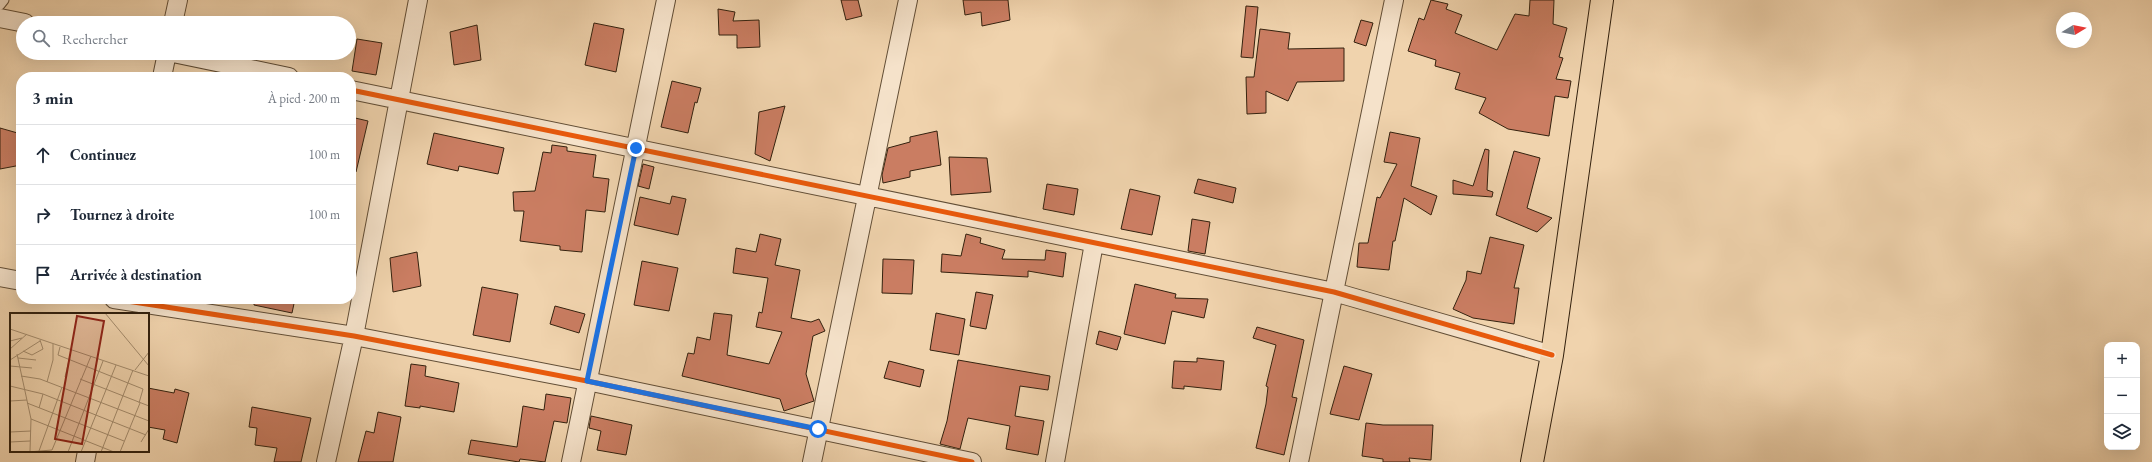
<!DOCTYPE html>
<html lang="fr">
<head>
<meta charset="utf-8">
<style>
	body { margin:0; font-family:"EB Garamond",serif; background:#f2f2f3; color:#1f2937 }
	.controls { position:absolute; right:12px; bottom:12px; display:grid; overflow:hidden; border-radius:8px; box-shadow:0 4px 16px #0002 }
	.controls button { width:36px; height:36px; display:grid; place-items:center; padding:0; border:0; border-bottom:1px solid #e0e1e3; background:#fff; color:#1f2937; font:20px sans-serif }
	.compass { position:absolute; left:2056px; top:12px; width:36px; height:36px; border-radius:50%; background:#fff; box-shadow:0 4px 16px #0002; rotate:80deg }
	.stop { position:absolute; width:12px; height:12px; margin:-9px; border:3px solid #1a73e8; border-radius:50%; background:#fff }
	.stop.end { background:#1a73e8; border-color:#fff; box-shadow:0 1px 4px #0008 }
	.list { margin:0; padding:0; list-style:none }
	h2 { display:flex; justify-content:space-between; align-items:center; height:52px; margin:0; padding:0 16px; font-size:17px }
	h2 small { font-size:13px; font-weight:400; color:#747a83 }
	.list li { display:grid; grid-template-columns:26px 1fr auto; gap:12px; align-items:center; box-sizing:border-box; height:60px; padding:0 16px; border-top:1px solid #e0e1e3 }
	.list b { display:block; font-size:15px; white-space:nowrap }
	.list em { font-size:13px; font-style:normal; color:#747a83 }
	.icon { flex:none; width:22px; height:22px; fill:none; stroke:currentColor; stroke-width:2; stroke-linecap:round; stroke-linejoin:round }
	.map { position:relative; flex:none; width:2152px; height:462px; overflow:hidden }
	.search { position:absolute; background:#fff; box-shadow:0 4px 16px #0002; left:16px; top:16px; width:340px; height:44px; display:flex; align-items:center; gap:10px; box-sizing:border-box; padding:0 14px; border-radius:22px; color:#747a83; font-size:15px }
	.panel { position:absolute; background:#fff; box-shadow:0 4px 16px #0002; left:16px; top:72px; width:340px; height:232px; border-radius:16px }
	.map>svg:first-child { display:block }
	.building { fill:#ca7d62; stroke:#33210e }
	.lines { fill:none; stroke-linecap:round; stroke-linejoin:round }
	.service-casing { stroke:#624e36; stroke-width:11 }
	.minor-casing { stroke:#624e36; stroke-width:20 }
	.trunk-casing { stroke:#33210e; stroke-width:24 }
	.service { stroke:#f5e2ca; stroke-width:9 }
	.minor { stroke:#f5e2ca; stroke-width:18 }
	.trunk { stroke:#f0d3ad; stroke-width:22 }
	.cycleway-casing { stroke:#f5e2ca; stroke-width:8 }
	.cycleway { stroke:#e8590c; stroke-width:5 }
	.route { stroke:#1a73e8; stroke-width:5 }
	.inset-road { fill:none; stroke:#a48c6d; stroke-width:1 }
	.view { fill:#8f2418; fill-opacity:0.15; stroke:#8f2418; stroke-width:2 }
	.inset-edge { fill:none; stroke:#33210e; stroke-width:2 }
</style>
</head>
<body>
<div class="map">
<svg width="2152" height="462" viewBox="0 0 2152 462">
	<rect width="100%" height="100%" fill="#f0d3ad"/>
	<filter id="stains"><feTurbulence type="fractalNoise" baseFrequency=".005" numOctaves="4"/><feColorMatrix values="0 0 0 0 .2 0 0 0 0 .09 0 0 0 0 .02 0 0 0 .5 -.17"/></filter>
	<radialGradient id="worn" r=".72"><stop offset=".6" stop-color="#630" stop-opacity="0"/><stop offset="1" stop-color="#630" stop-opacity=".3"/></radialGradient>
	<path class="building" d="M 841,0 L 858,0 L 862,16 L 846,20 Z
		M 963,0 L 1008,0 L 1010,20 L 982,26 L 981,12 L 965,15 Z
		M 1431,0 L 1448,4 L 1446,9 L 1462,15 L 1455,33 L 1497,50 L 1515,14 L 1529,16 L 1530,0 L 1554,0 L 1553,24 L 1567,28 L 1559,57 L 1563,58 L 1556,79 L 1571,81 L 1568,98 L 1555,96 L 1549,136 L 1508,129 L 1479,113 L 1486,98 L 1455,89 L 1460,73 L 1435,66 L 1436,60 L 1408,51 L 1419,18 L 1424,20 Z
		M 1246,6 L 1258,7 L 1253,58 L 1241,57 Z
		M 718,9 L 735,12 L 733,21 L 759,20 L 760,47 L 737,48 L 737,35 L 719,35 Z
		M 1361,20 L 1373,23 L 1366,46 L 1354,42 Z
		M 594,23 L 624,29 L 616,72 L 585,65 Z
		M 477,25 L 481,60 L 454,65 L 450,32 Z
		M 1260,29 L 1290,33 L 1288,49 L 1344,48 L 1344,81 L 1297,82 L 1288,101 L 1266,91 L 1266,113 L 1247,114 L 1246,77 L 1254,77 Z
		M 357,39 L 382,43 L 376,75 L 352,71 Z
		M 672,81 L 701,88 L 697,103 L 695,102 L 688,133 L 661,127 Z
		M 785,106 L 770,161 L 755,154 L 759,112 Z
		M 351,117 L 368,121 L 356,172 L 351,172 Z
		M 0,128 L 21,134 L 21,165 L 0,169 Z
		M 937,131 L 941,165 L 910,171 L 910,177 L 883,183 L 882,175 L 888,148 L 910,142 L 910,137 Z
		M 1390,132 L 1420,138 L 1411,186 L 1437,196 L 1431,215 L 1404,198 L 1395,241 L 1393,241 L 1389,270 L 1357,267 L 1359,243 L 1368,243 L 1377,197 L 1380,198 L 1397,164 L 1384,162 Z
		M 434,133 L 504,148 L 498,174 L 459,166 L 458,171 L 427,164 Z
		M 552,145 L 567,147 L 567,151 L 596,155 L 593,177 L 609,179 L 605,212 L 586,210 L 582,252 L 560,250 L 560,246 L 520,241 L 524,211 L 514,211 L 513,192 L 535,191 L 543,152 L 551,153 Z
		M 1485,149 L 1489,150 L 1487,190 L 1493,192 L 1492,197 L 1453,194 L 1453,180 L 1473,186 Z
		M 1514,151 L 1540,158 L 1527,208 L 1552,218 L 1537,232 L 1496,215 Z
		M 949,157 L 987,158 L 991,192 L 951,195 Z
		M 643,164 L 654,167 L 649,189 L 638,186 Z
		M 1198,179 L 1236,188 L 1233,203 L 1194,193 Z
		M 1047,184 L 1078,189 L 1074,215 L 1043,209 Z
		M 1130,189 L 1160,196 L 1152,235 L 1121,229 Z
		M 672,196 L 686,199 L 678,235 L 634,225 L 640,197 L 670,204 Z
		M 1192,219 L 1210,222 L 1205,254 L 1188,251 Z
		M 760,234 L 781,239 L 775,265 L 800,270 L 791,318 L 811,322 L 819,319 L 825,331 L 813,336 L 806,374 L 814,401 L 784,411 L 780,399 L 682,376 L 688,353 L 694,354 L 697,337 L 710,340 L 714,313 L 732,315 L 727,355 L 769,364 L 782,332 L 756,327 L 759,312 L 762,313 L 768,278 L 733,273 L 736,248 L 756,252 Z
		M 966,234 L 981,238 L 980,243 L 1005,250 L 1002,259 L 1045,260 L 1046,250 L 1066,253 L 1063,277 L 1028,271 L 1028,277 L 941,272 L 942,254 L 961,256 Z
		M 1490,237 L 1524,245 L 1514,288 L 1519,288 L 1514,324 L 1473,318 L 1453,309 L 1466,280 L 1467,271 L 1481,274 Z
		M 417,252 L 421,286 L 393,292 L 390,258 Z
		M 883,259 L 914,260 L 912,294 L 882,293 Z
		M 642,261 L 678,268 L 669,311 L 634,305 Z
		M 1135,284 L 1176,294 L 1175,298 L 1208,299 L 1204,318 L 1172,311 L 1165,344 L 1124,334 Z
		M 482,287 L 518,294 L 510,342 L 473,335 Z
		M 976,292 L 993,295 L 986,329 L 970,326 Z
		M 254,299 L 295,299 L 292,313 L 254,305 Z
		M 555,306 L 585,314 L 579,333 L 550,324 Z
		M 936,313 L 965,319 L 959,355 L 930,350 Z
		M 1257,327 L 1304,340 L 1292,397 L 1297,398 L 1284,455 L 1256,448 L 1266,404 L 1268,387 L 1266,386 L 1276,345 L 1253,338 Z
		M 1099,331 L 1121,337 L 1117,350 L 1096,344 Z
		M 1197,358 L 1224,361 L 1221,390 L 1184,386 L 1184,389 L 1172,388 L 1174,361 L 1197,362 Z
		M 958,360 L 1050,376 L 1048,390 L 1020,386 L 1015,416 L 1044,421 L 1038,455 L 1006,449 L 1010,426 L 968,418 L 960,449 L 940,444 L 947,421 Z
		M 889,361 L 924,370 L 920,387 L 884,378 Z
		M 411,364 L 426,366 L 425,376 L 459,383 L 454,412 L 420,406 L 420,408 L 405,406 Z
		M 1344,366 L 1372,374 L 1359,420 L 1330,414 Z
		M 148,388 L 174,393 L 175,389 L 189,393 L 177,443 L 163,439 L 165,430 L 148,427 Z
		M 546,394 L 571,398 L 567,423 L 554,421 L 545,462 L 520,459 L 519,462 L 468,454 L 471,440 L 517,447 L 523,406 L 544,410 Z
		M 252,407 L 311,418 L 301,462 L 274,462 L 277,448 L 255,445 L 257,428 L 249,427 Z
		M 378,412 L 401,417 L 393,462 L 358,462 L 366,431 L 374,433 Z
		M 591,416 L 632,425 L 626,455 L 597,450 L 601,431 L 589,428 Z
		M 1366,423 L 1383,425 L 1433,425 L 1431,460 L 1409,458 L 1410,462 L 1383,462 L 1383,459 L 1362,456 Z"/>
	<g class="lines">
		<g class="service-casing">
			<path id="service" d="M 0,5 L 4,0"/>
		</g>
		<g class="minor-casing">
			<path id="minor" d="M 0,18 L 25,23
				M 173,23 L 178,0
				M 173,53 L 289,77
				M 162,77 L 167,53
				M 351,90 L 1334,292 L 1552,355
				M 0,277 L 21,281
				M 114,299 L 354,336 L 587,381 L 972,462
				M 85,462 L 87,451
				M 326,462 L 354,336 L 418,0
				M 571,462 L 666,0
				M 812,462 L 908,0
				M 1055,462 L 1094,243
				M 1299,462 L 1394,0"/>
		</g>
		<g class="trunk-casing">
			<path id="trunk" d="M 1532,462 L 1552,355 L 1602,0"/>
		</g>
		<use href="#service" class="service"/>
		<use href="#minor" class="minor"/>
		<use href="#trunk" class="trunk"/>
		<g class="cycleway-casing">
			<path id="cycleway" d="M 351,90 L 1334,292 L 1552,355
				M 114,299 L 354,336 L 587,381 L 972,462"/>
		</g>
		<use href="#cycleway" class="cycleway"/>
	</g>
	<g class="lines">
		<path class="route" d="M 636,148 L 587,381 L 818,429"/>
	</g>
	<g transform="translate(10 313)">
		<rect width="139" height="139" fill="#f0d3ad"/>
		<path class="inset-road" d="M 95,0 L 139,53M 0,16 L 139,63M 0,28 L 12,25M 50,34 L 48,42 L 133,76 L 129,90M 0,36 L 17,21M 13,38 L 22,42 L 33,36 L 30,27M 7,41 L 21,106 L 20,138M 8,45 L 26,47M 0,47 L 30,28M 0,53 L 22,55M 125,57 L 139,39M 11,63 L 30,66 L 139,108M 55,64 L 59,47M 70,66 L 139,93M 37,69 L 43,47 L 43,31M 0,73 L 33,81 L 136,122M 0,88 L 17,87M 17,90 L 114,128M 29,95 L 33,81M 21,106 L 104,139M 0,119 L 21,118M 0,129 L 20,128M 131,129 L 139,116M 29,138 L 52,74M 18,139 L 42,137 L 81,43M 58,139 L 93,48M 71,139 L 106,52M 91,139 L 123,57M 110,139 L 130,90"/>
		<path class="view" d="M 67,3 L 94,8 L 72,131 L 45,126 Z"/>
		<rect width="139" height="139" class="inset-edge"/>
	</g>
	<rect width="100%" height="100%" filter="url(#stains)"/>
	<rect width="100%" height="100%" fill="url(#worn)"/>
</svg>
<div class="controls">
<button>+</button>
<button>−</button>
<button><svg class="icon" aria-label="layers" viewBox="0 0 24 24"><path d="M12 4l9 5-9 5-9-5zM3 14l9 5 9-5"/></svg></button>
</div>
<svg class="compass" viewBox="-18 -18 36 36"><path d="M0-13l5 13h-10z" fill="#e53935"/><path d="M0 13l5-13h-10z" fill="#747a83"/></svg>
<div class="stop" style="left:818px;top:429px"></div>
<div class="stop end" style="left:636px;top:148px"></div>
<div class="search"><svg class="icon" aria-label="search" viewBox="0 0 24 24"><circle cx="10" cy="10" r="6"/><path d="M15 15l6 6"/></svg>Rechercher</div>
<section class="panel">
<h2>3 min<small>À pied · 200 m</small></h2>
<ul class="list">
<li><svg class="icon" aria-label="ahead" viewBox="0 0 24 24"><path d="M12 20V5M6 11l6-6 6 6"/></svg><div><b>Continuez</b></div><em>100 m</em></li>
<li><svg class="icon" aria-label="right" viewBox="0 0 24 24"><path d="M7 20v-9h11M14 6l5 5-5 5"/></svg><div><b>Tournez à droite</b></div><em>100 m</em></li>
<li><svg class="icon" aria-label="arrive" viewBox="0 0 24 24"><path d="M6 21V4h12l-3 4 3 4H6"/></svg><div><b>Arrivée à destination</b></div></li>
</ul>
</section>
</div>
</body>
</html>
